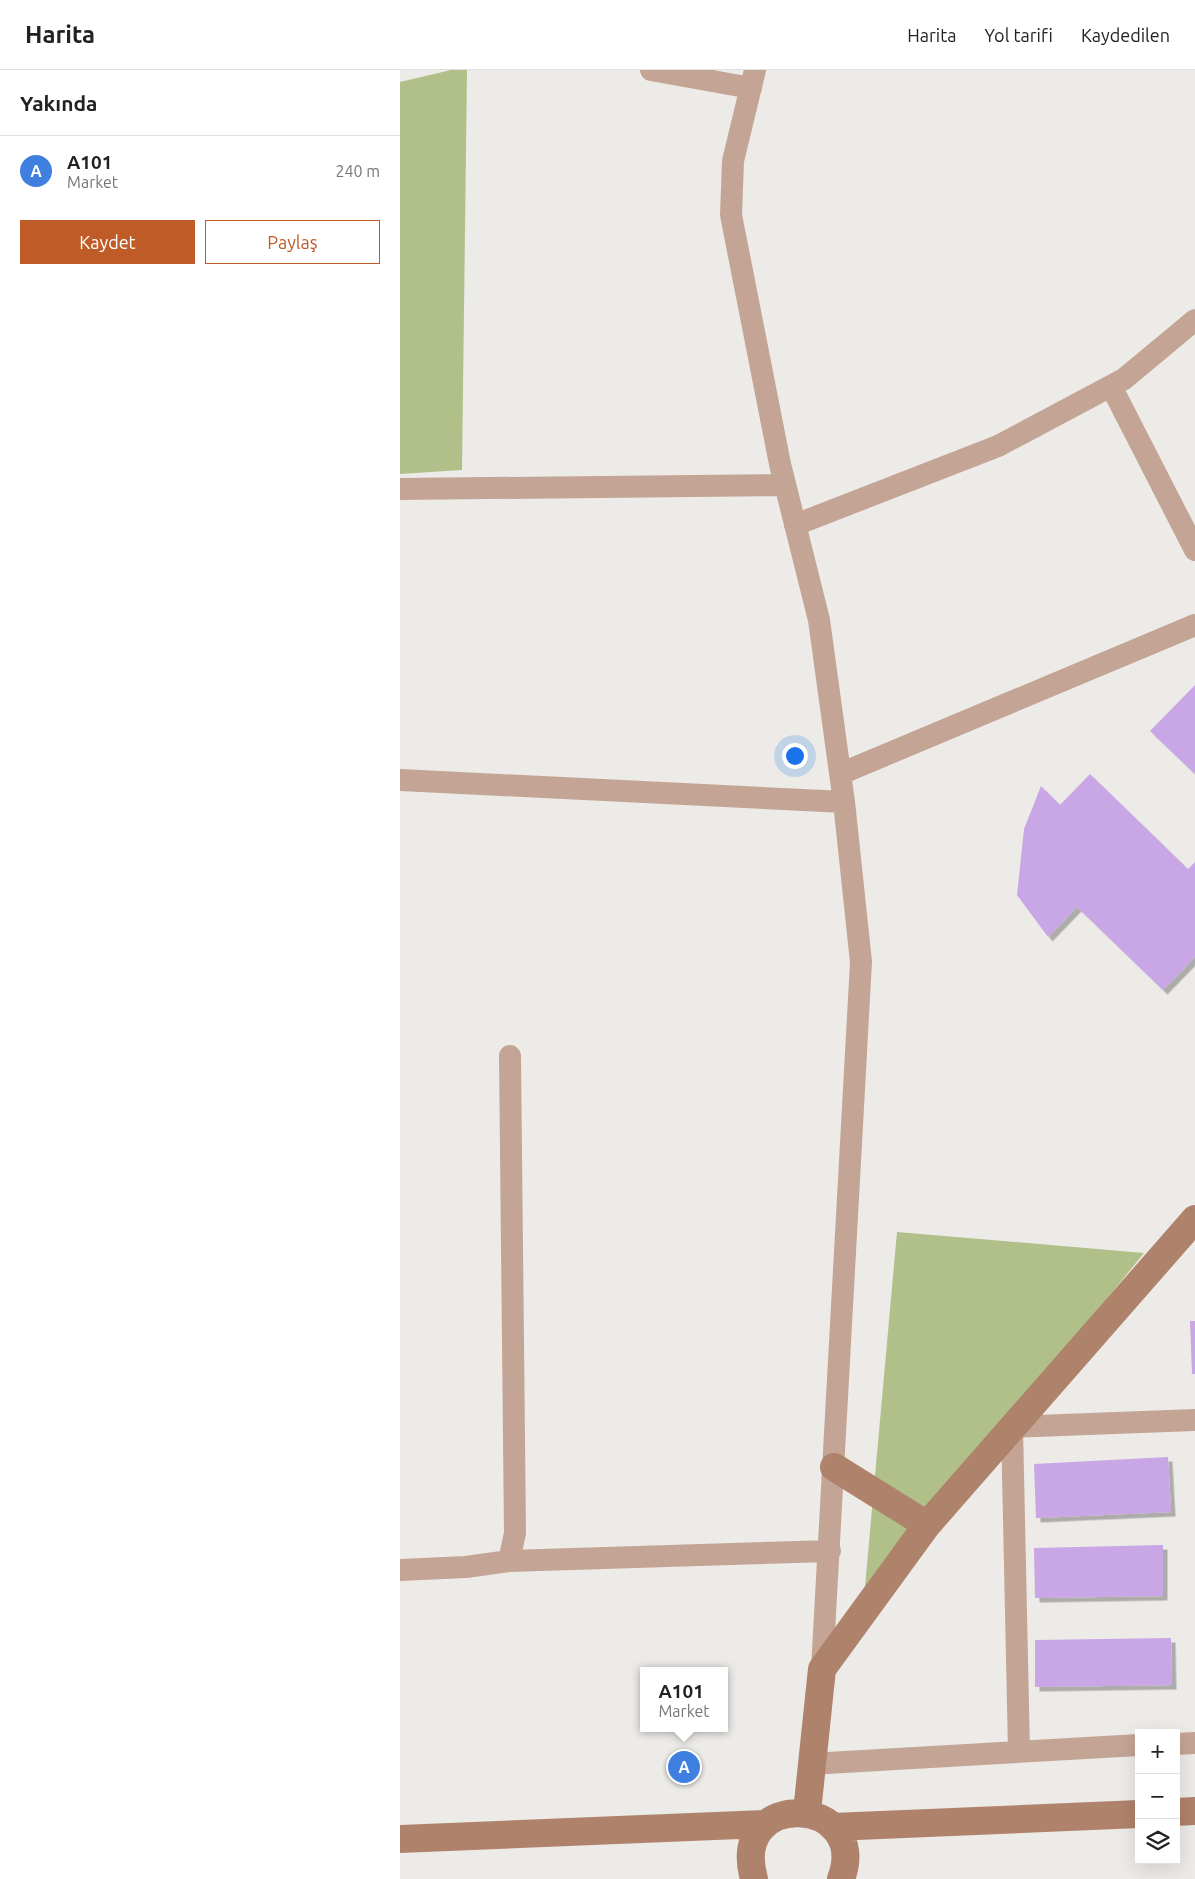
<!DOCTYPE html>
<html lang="tr">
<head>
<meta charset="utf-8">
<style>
	body { margin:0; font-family:Ubuntu,sans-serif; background:#f6f6f6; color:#222 }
	.controls { position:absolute; right:15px; bottom:15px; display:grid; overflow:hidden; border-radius:0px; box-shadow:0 5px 20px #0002 }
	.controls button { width:45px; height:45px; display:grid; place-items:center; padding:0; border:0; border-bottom:1px solid #e0e0e0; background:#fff; color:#222; font:25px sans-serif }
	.you { position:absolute; left:394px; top:685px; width:18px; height:18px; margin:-12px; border:4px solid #fff; border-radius:50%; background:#1a73e8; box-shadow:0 0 0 8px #1a73e833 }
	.badge { display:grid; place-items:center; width:32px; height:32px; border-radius:50%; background:#bf5b27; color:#fff; font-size:16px; font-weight:700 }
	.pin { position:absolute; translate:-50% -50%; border:2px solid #fff; box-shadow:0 1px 5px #0006 }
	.popup { position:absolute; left:240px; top:1597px; width:88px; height:65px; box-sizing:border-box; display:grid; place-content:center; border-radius:0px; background:#fff; filter:drop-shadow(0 1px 4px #0005); font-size:16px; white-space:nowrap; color:#767676 }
	.popup b { font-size:19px; color:#222 }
	.popup::after { content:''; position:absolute; left:50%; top:100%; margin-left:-10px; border:10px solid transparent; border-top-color:#fff }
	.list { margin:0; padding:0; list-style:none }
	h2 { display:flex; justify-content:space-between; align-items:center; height:65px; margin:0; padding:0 20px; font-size:21px }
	h2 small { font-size:16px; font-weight:400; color:#767676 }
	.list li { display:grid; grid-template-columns:32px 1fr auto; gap:15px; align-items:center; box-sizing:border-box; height:70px; padding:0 20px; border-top:1px solid #e0e0e0 }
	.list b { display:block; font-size:19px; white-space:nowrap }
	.list p { margin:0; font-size:16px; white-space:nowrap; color:#767676 }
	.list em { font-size:16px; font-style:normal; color:#767676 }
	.actions { display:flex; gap:10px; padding:15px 20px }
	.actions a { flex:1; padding:11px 0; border:1px solid #bf5b27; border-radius:0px; text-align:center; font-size:18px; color:#bf5b27 }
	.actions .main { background:#bf5b27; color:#fff }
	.icon { flex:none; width:28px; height:28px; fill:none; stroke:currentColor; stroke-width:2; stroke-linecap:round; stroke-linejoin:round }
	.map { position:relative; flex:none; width:795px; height:1809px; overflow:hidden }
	header { display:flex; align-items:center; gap:30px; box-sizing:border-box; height:70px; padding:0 25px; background:#fff; border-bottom:1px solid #e0e0e0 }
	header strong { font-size:24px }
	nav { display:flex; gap:28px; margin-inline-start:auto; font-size:18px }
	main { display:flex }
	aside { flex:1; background:#fff }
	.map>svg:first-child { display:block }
	.green { fill:#b1bf89 }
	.building { fill:#c9a6e5; filter:url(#shadow) }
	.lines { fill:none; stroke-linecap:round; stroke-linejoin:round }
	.street { stroke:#c4a595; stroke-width:22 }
	.secondary { stroke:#af826b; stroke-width:28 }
</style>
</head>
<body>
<header>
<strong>Harita</strong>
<nav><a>Harita</a><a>Yol tarifi</a><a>Kaydedilen</a></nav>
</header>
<main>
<aside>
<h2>Yakında<small></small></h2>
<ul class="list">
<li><span class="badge" style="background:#3f7fe0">A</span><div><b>A101</b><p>Market</p></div><em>240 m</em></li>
</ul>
<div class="actions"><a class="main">Kaydet</a><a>Paylaş</a></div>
</aside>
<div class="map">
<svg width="795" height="1809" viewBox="0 0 795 1809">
	<defs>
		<filter id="shadow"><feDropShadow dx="4.5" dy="4.5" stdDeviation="0" flood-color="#0004"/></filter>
	</defs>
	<rect width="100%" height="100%" fill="#ecebe8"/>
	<path class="green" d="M 51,0 L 67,0 L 62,400 L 0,404 L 0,12 Z
		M 497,1162 L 744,1183 L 464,1528 Z"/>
	<path class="building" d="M 795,615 L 795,704 L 750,661 Z
		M 690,704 L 788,799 L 795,792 L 795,887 L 763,920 L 677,837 L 648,867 L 617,825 L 624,759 L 641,716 L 660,735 Z
		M 790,1251 L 795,1251 L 795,1304 L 792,1304 Z
		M 768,1387 L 771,1442 L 636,1448 L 634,1394 Z
		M 763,1475 L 763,1526 L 635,1528 L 634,1478 Z
		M 771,1568 L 772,1615 L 635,1617 L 635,1570 Z"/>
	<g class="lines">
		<path class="street" d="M 251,0 L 351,18
			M 355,0 L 333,91 L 331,145 L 380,394 L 419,550 L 444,732 L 461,892 L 422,1599
			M 711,316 L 795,480
			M 0,419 L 385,415
			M 395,455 L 598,376 L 724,309 L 795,250
			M 440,704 L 795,555
			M 0,710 L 444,732
			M 109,1491 L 430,1481
			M 0,1500 L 66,1497 L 109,1491 L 115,1463 L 110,986
			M 776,1674 L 795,1673
			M 619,1681 L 612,1357 L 795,1350
			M 410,1694 L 739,1675"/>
		<path class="secondary" d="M 434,1397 L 527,1455
			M 407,1742 L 422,1599 L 527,1455 L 795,1149
			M 776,1742 L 795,1741
			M 433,1757 L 739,1744
			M 0,1769 L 365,1754
			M 354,1809 C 328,1717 472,1726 441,1809"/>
	</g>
</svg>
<div class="controls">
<button>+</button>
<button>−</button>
<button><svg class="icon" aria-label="layers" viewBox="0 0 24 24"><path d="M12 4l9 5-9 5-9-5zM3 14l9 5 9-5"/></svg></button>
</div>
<div class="you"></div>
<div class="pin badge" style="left:284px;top:1697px;background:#3f7fe0">A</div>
<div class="popup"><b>A101</b>Market</div>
</div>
</main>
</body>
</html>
